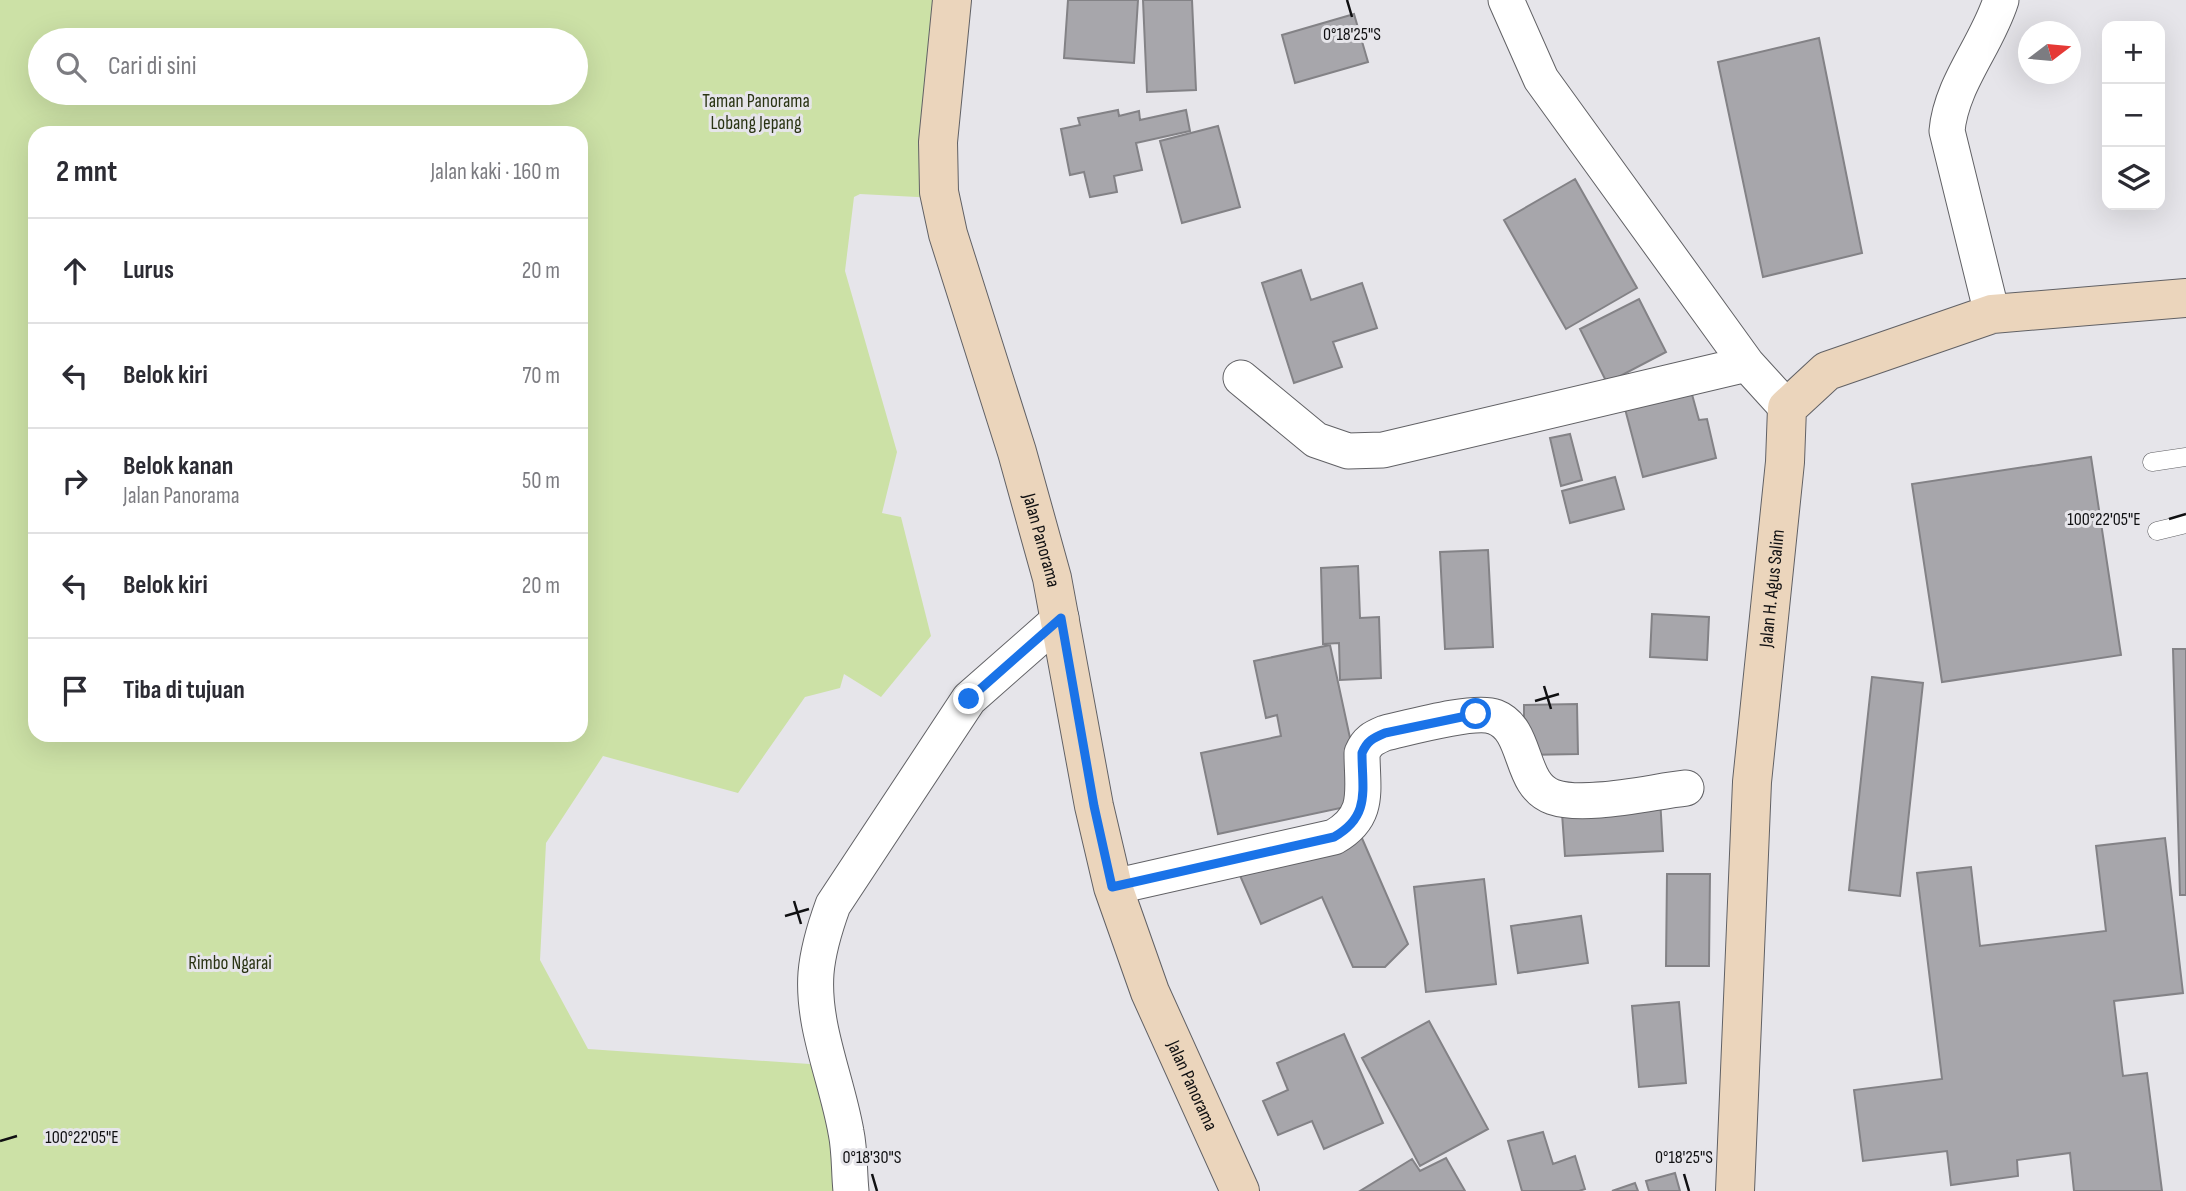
<!DOCTYPE html>
<html lang="id">
<head>
<meta charset="utf-8">
<style>
	body { margin:0; font-family:"Sofia Sans Condensed",sans-serif; background:#f7f7f7; color:#2b2b33 }
	.controls { position:absolute; right:21px; top:21px; display:grid; overflow:hidden; border-radius:14px; box-shadow:0 7px 28px #0002 }
	.controls button { width:63px; height:63px; display:grid; place-items:center; padding:0; border:0; border-bottom:2px solid #e1e1e2; background:#fff; color:#2b2b33; font:35px sans-serif }
	.compass { position:absolute; left:2018px; top:21px; width:63px; height:63px; border-radius:50%; background:#fff; box-shadow:0 7px 28px #0002; rotate:74deg }
	.stop { position:absolute; width:21px; height:21px; margin:-16px; border:5px solid #1a73e8; border-radius:50%; background:#fff }
	.stop.end { background:#1a73e8; border-color:#fff; box-shadow:0 2px 7px #0008 }
	.list { margin:0; padding:0; list-style:none }
	h2 { display:flex; justify-content:space-between; align-items:center; height:91px; margin:0; padding:0 28px; font-size:30px }
	h2 small { font-size:23px; font-weight:400; color:#7c7c81 }
	.list li { display:grid; grid-template-columns:46px 1fr auto; gap:21px; align-items:center; box-sizing:border-box; height:105px; padding:0 28px; border-top:2px solid #e1e1e2 }
	.list b { display:block; font-size:26px; white-space:nowrap }
	.list p { margin:0; font-size:23px; white-space:nowrap; color:#7c7c81 }
	.list em { font-size:23px; font-style:normal; color:#7c7c81 }
	.icon { flex:none; width:38px; height:38px; fill:none; stroke:currentColor; stroke-width:2; stroke-linecap:round; stroke-linejoin:round }
	.map { position:relative; flex:none; width:2186px; height:1191px; overflow:hidden }
	.search { position:absolute; background:#fff; box-shadow:0 7px 28px #0002; left:28px; top:28px; width:560px; height:77px; display:flex; align-items:center; gap:18px; box-sizing:border-box; padding:0 24px; border-radius:38px; color:#7c7c81; font-size:26px }
	.panel { position:absolute; background:#fff; box-shadow:0 7px 28px #0002; left:28px; top:126px; width:560px; height:616px; border-radius:21px }
	.map>svg:first-child { display:block }
	.green { fill:#cce1a6; fill-rule:evenodd }
	.building { fill:#a7a6ab; stroke:#838286; stroke-width:2 }
	.lines { fill:none; stroke-linecap:round; stroke-linejoin:round }
	.service-casing { stroke:#616165; stroke-width:19 }
	.minor-casing { stroke:#616165; stroke-width:37 }
	.secondary-casing { stroke:#616165; stroke-width:40 }
	.service { stroke:#fff; stroke-width:18 }
	.minor { stroke:#fff; stroke-width:35 }
	.secondary { stroke:#ebd5bc; stroke-width:38 }
	.route { stroke:#1a73e8; stroke-width:9 }
	.ticks { fill:none; stroke:#101012; stroke-width:2.5 }
	.labels { text-anchor:middle; dominant-baseline:central; stroke-width:6; stroke-linejoin:round; paint-order:stroke }
	.park-label { font-size:19px; fill:#2a3414; stroke:#e6e5ea }
	.street-label { font-size:19px; fill:#101012; stroke:#e6e5ea }
	.ticks-label { font-size:18px; text-anchor:middle; fill:#101012; stroke:#e6e5ea; stroke-width:6; stroke-linejoin:round; paint-order:stroke }
</style>
</head>
<body>
<div class="map">
<svg width="2186" height="1191" viewBox="0 0 2186 1191">
	<rect width="100%" height="100%" fill="#e6e5ea"/>
	<path class="green" d="M 0,0 L 953,0 L 936,198 L 860,194 L 854,197 L 845,271 L 897,452 L 882,513 L 901,517 L 931,636 L 881,697 L 844,674 L 840,688 L 805,697 L 738,793 L 603,756 L 546,843 L 540,960 L 588,1049 L 839,1066 L 864,1191 L 0,1191 ZM 40,40 L 576,40 L 576,93 L 40,93 ZM 35,133 L 581,133 L 581,735 L 35,735 Z"/>
	<path class="building" d="M 1068,0 L 1138,0 L 1134,63 L 1064,58 Z
		M 1143,0 L 1192,0 L 1196,90 L 1147,92 Z
		M 1354,14 L 1368,62 L 1295,83 L 1282,35 Z
		M 1819,38 L 1862,253 L 1763,277 L 1718,62 Z
		M 1118,110 L 1119,116 L 1139,111 L 1140,120 L 1186,110 L 1190,131 L 1136,143 L 1142,170 L 1114,176 L 1117,192 L 1090,197 L 1084,172 L 1070,175 L 1061,129 L 1080,125 L 1078,118 Z
		M 1218,126 L 1240,207 L 1182,223 L 1160,141 Z
		M 1575,179 L 1637,288 L 1566,329 L 1504,220 Z
		M 1301,270 L 1311,300 L 1362,283 L 1377,328 L 1333,342 L 1342,367 L 1294,383 L 1262,283 Z
		M 1639,299 L 1666,352 L 1607,383 L 1580,329 Z
		M 1690,387 L 1699,420 L 1707,419 L 1716,458 L 1643,477 L 1624,405 Z
		M 1570,434 L 1582,480 L 1561,486 L 1550,438 Z
		M 2091,457 L 2121,655 L 1942,682 L 1912,484 Z
		M 1615,477 L 1624,509 L 1570,523 L 1562,491 Z
		M 1488,550 L 1493,647 L 1445,649 L 1440,552 Z
		M 1358,566 L 1360,618 L 1379,617 L 1381,678 L 1340,680 L 1339,643 L 1323,644 L 1321,568 Z
		M 1652,614 L 1709,617 L 1707,660 L 1650,657 Z
		M 1330,645 L 1364,803 L 1218,834 L 1201,753 L 1281,736 L 1277,715 L 1266,718 L 1254,661 Z
		M 2173,649 L 2186,649 L 2186,895 L 2180,895 Z
		M 1872,677 L 1923,683 L 1900,896 L 1849,890 Z
		M 1577,704 L 1578,754 L 1524,755 L 1524,705 Z
		M 1659,779 L 1663,851 L 1565,856 L 1560,785 Z
		M 1351,813 L 1408,944 L 1385,967 L 1353,967 L 1322,897 L 1261,924 L 1235,864 Z
		M 2165,838 L 2183,993 L 2114,1001 L 2123,1076 L 2147,1073 L 2162,1191 L 2074,1191 L 2070,1153 L 2017,1160 L 2018,1176 L 1951,1185 L 1947,1151 L 1863,1161 L 1854,1090 L 1942,1079 L 1917,873 L 1971,867 L 1980,946 L 2106,931 L 2096,846 Z
		M 1667,874 L 1710,874 L 1709,966 L 1666,966 Z
		M 1484,879 L 1496,984 L 1426,992 L 1414,887 Z
		M 1581,916 L 1588,963 L 1518,973 L 1511,926 Z
		M 1679,1002 L 1686,1083 L 1639,1087 L 1632,1006 Z
		M 1429,1021 L 1488,1129 L 1420,1166 L 1362,1058 Z
		M 1344,1034 L 1383,1123 L 1324,1149 L 1312,1121 L 1278,1135 L 1263,1101 L 1288,1090 L 1277,1063 Z
		M 1543,1132 L 1553,1164 L 1575,1156 L 1585,1189 L 1579,1191 L 1522,1191 L 1508,1141 Z
		M 1446,1158 L 1465,1191 L 1360,1191 L 1412,1159 L 1420,1171 Z
		M 1675,1173 L 1680,1191 L 1649,1191 L 1646,1181 Z
		M 1635,1183 L 1638,1191 L 1612,1191 Z"/>
	<g class="lines">
		<g class="service-casing">
			<path id="service" d="M 2152,462 L 2186,457
				M 2157,531 L 2186,524"/>
		</g>
		<g class="minor-casing">
			<path id="minor" d="M 1506,0 L 1541,79 L 1747,364 L 1787,408
				M 1992,314 L 1947,131 C 1951,84 1987,45 2001,0
				M 1241,378 L 1316,440 L 1348,451 L 1383,450 L 1747,364
				M 1113,887 L 1334,837 C 1371,816 1362,790 1362,753 C 1367,741 1373,738 1385,733 C 1408,728 1475,709 1495,717 C 1529,730 1518,785 1553,797 C 1585,808 1650,792 1686,788
				M 851,1191 C 849,1172 850,1151 846,1132 C 837,1080 812,1026 816,973 C 818,949 825,927 833,905 L 969,699 L 1061,618"/>
		</g>
		<g class="secondary-casing">
			<g id="secondary">
				<path id="s1" d="M 952,0 L 938,142 L 939,192 L 948,234 L 1017,452 L 1052,578 L 1094,806 L 1113,887 L 1150,992 L 1240,1191"/>
				<path id="s2" d="M 1735,1191 L 1752,782 L 1785,462 L 1787,408 L 1827,371 L 1992,314 L 2186,298"/>
			</g>
		</g>
		<use href="#service" class="service"/>
		<use href="#minor" class="minor"/>
		<use href="#secondary" class="secondary"/>
	</g>
	<g class="lines">
		<path class="route" d="M 969,699 L 1061,618 L 1094,806 L 1112,887 L 1334,837 C 1371,816 1362,790 1362,753 C 1367,741 1373,738 1385,733 L 1476,714"/>
	</g>
	<path class="ticks" d="M 1347,0 L 1352,17M 2169,519 L 2186,514M 1544,686 L 1551,709M 1535,701 L 1559,694M 794,901 L 801,924M 785,916 L 809,909M 0,1141 L 17,1136M 872,1174 L 877,1191M 1684,1174 L 1689,1191"/>
	<g class="labels">
		<g class="park-label">
			<text x="756" y="101">Taman Panorama<tspan x="756" dy="22">Lobang Jepang</tspan></text>
			<text x="230" y="963">Rimbo Ngarai</text>
		</g>
		<g class="street-label">
			<text stroke="none"><textPath href="#s1" startOffset="556">Jalan Panorama</textPath></text>
			<text stroke="none"><textPath href="#s2" startOffset="604">Jalan H. Agus Salim</textPath></text>
			<text stroke="none"><textPath href="#s1" startOffset="1124">Jalan Panorama</textPath></text>
		</g>
	</g>
	<g class="ticks-label">
		<text x="1352" y="40">0°18'25"S</text>
		<text x="2104" y="525">100°22'05"E</text>
		<text x="82" y="1143">100°22'05"E</text>
		<text x="872" y="1163">0°18'30"S</text>
		<text x="1684" y="1163">0°18'25"S</text>
	</g>
</svg>
<div class="controls">
<button>+</button>
<button>−</button>
<button><svg class="icon" aria-label="layers" viewBox="0 0 24 24"><path d="M12 4l9 5-9 5-9-5zM3 14l9 5 9-5"/></svg></button>
</div>
<svg class="compass" viewBox="-18 -18 36 36"><path d="M0-13l5 13h-10z" fill="#e53935"/><path d="M0 13l5-13h-10z" fill="#7c7c81"/></svg>
<div class="stop" style="left:1476px;top:714px"></div>
<div class="stop end" style="left:969px;top:699px"></div>
<div class="search"><svg class="icon" aria-label="search" viewBox="0 0 24 24"><circle cx="10" cy="10" r="6"/><path d="M15 15l6 6"/></svg>Cari di sini</div>
<section class="panel">
<h2>2 mnt<small>Jalan kaki · 160 m</small></h2>
<ul class="list">
<li><svg class="icon" aria-label="ahead" viewBox="0 0 24 24"><path d="M12 20V5M6 11l6-6 6 6"/></svg><div><b>Lurus</b></div><em>20 m</em></li>
<li><svg class="icon" aria-label="left" viewBox="0 0 24 24"><path d="M17 20v-9H6M10 6l-5 5 5 5"/></svg><div><b>Belok kiri</b></div><em>70 m</em></li>
<li><svg class="icon" aria-label="right" viewBox="0 0 24 24"><path d="M7 20v-9h11M14 6l5 5-5 5"/></svg><div><b>Belok kanan</b><p>Jalan Panorama</p></div><em>50 m</em></li>
<li><svg class="icon" aria-label="left" viewBox="0 0 24 24"><path d="M17 20v-9H6M10 6l-5 5 5 5"/></svg><div><b>Belok kiri</b></div><em>20 m</em></li>
<li><svg class="icon" aria-label="arrive" viewBox="0 0 24 24"><path d="M6 21V4h12l-3 4 3 4H6"/></svg><div><b>Tiba di tujuan</b></div></li>
</ul>
</section>
</div>
</body>
</html>
